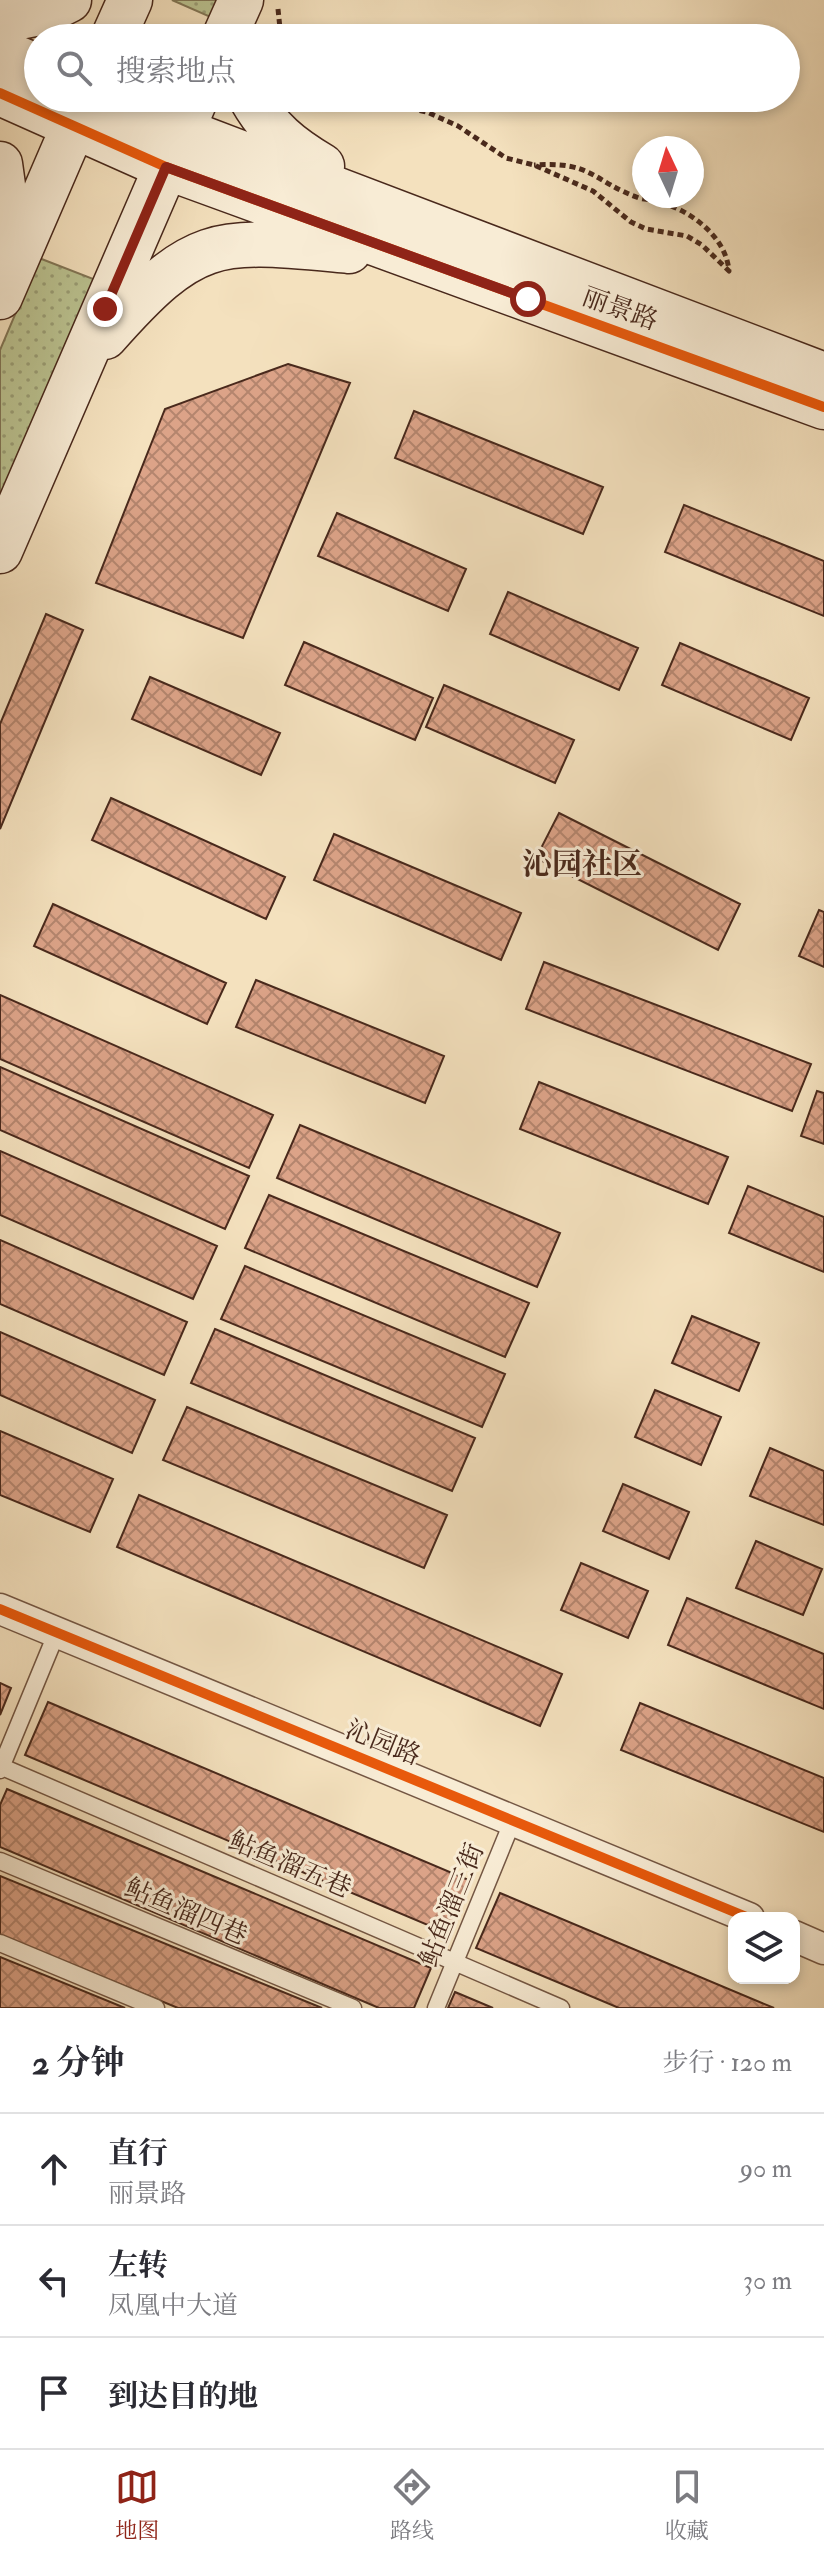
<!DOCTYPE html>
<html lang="zh">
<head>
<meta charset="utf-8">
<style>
	body { margin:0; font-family:"IM FELL Double Pica","Noto Serif SC",serif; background:#f2f2f3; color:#2b2b33 }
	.controls { position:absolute; right:24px; bottom:24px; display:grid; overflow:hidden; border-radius:16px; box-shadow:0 4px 12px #0003 }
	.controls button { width:72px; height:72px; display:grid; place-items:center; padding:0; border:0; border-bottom:2px solid #e1e1e2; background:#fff; color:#2b2b33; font:40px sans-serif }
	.compass { position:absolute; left:632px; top:136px; width:72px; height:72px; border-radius:50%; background:#fff; box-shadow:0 4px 12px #0003; rotate:356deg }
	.stop { position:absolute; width:24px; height:24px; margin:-18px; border:6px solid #8f2418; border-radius:50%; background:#fff }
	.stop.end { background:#8f2418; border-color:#fff; box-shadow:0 2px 8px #0008 }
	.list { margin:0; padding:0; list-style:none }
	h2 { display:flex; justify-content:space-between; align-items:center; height:104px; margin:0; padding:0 32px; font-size:34px }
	h2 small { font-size:26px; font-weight:400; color:#7c7c81 }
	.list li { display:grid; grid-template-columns:52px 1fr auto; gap:24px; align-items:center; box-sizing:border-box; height:112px; padding:0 32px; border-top:2px solid #e1e1e2 }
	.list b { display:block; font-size:30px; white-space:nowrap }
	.list p { margin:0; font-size:26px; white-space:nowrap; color:#7c7c81 }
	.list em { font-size:26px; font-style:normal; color:#7c7c81 }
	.icon { flex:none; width:44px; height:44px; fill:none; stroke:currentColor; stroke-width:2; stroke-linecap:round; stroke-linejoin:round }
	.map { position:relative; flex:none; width:824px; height:2008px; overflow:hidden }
	.search { position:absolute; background:#fff; box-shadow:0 4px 12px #0003; left:24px; right:24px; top:24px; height:88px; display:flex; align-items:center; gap:20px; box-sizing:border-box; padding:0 28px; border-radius:44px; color:#7c7c81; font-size:30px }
	.sheet { height:440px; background:#fff }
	nav { display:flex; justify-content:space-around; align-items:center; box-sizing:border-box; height:112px; border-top:2px solid #e1e1e2; background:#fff; font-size:22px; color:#7c7c81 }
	nav a { display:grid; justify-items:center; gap:4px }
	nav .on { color:#8f2418 }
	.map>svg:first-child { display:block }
	.park { fill:url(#park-dots); stroke:#827656; stroke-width:2 }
	.building { fill:url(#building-cross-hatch); stroke:#49291c; stroke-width:2 }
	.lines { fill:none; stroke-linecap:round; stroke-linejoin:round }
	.lane-casing { stroke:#745744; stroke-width:19 }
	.street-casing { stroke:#745744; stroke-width:33 }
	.secondary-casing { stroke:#49291c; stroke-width:47 }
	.path { stroke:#49291c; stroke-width:5; stroke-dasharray:6 4; stroke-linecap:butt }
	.lane { stroke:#f8ecd5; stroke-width:16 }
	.street { stroke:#f8ecd5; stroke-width:30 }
	.secondary { stroke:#f8ecd5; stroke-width:44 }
	.cycleway-casing { stroke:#f8ecd5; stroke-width:15 }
	.cycleway { stroke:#e8590c; stroke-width:10 }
	.route { stroke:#8f2418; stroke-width:10 }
	.labels { text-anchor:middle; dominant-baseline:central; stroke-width:6; stroke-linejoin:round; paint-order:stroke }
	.street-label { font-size:26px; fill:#49291c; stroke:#f8ecd5 }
	.quarter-label { font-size:30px; font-weight:bold; fill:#49291c; stroke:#f8ecd5 }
</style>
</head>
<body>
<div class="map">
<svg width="824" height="2008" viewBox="0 0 824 2008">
	<defs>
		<pattern id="park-dots" width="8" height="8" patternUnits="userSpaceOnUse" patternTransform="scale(2)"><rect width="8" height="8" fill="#bbc391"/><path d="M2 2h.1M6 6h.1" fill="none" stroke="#9a9e76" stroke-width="1.8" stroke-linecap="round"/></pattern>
		<pattern id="building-cross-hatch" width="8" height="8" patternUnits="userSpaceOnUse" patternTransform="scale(2)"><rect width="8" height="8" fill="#dca388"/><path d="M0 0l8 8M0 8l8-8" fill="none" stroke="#b4856e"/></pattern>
	</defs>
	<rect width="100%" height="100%" fill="#f4e1be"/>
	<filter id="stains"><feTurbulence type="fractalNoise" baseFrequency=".0025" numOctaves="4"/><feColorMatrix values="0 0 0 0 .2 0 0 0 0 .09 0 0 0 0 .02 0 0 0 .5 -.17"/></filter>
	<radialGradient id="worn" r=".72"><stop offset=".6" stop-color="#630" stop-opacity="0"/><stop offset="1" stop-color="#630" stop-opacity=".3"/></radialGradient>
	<path class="park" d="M 172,0 L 223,0 L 215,19 Z
		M 39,258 L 101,282 L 0,520 L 0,350 Z"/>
	<path class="building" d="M 288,364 L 350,383 L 243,638 L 96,583 L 165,409 Z
		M 414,411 L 603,487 L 583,534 L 395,458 Z
		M 684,505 L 824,561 L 824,616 L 665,552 Z
		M 337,513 L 466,569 L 448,611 L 318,556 Z
		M 508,592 L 638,648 L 619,690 L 490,634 Z
		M 46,614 L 83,630 L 0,829 L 0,724 Z
		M 304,642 L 433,698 L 415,740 L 285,685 Z
		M 680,643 L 809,698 L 791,740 L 662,685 Z
		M 150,677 L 280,733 L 261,775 L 132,719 Z
		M 444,685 L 574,740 L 555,783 L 426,727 Z
		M 111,798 L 285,877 L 266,919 L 92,840 Z
		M 559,813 L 740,904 L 718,950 L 536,858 Z
		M 334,834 L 521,913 L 501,960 L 314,880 Z
		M 53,904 L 226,983 L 207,1024 L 34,946 Z
		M 819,910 L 824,912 L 824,967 L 799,956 Z
		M 544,962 L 811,1064 L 792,1111 L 526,1009 Z
		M 256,980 L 444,1056 L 425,1103 L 236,1027 Z
		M 0,995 L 273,1115 L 249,1168 L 0,1059 Z
		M 0,1067 L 249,1176 L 225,1229 L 0,1130 Z
		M 539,1082 L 728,1157 L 708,1204 L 520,1129 Z
		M 817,1091 L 824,1093 L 824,1144 L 801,1136 Z
		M 300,1125 L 560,1233 L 537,1287 L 277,1178 Z
		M 0,1151 L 217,1246 L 193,1299 L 0,1215 Z
		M 748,1186 L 824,1217 L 824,1272 L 729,1233 Z
		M 269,1195 L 529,1303 L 505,1357 L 245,1248 Z
		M 0,1240 L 187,1322 L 164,1375 L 0,1304 Z
		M 245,1266 L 505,1374 L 482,1427 L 221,1319 Z
		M 692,1316 L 759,1343 L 739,1391 L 672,1363 Z
		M 215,1329 L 475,1438 L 452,1491 L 191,1383 Z
		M 0,1332 L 155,1400 L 132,1453 L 0,1395 Z
		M 655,1390 L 721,1417 L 701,1465 L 635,1437 Z
		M 187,1407 L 447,1515 L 424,1568 L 163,1460 Z
		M 0,1431 L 113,1479 L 90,1532 L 0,1495 Z
		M 770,1448 L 824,1471 L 824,1525 L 750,1496 Z
		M 623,1484 L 689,1512 L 669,1559 L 603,1531 Z
		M 139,1495 L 562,1674 L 540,1726 L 117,1547 Z
		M 756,1541 L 822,1569 L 803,1615 L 736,1588 Z
		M 581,1563 L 648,1591 L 628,1638 L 561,1610 Z
		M 687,1598 L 824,1654 L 824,1709 L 668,1645 Z
		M 0,1683 L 11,1688 L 0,1715 Z
		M 48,1702 L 471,1881 L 449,1934 L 25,1755 Z
		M 640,1703 L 824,1778 L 824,1832 L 621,1750 Z
		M 7,1789 L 431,1968 L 414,2008 L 379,2008 L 0,1847 L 0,1805 Z
		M 0,1876 L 322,2008 L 178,2008 L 0,1935 Z
		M 500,1893 L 774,2008 L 619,2008 L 476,1948 Z
		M 0,1957 L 125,2008 L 0,2008 Z
		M 455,1992 L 493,2008 L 448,2008 Z"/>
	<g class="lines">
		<g class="lane-casing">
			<path id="lane" d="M 0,1766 L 561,2008
				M 0,1770 L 57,1632
				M 0,1861 L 353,2008
				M 0,1943 L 156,2008
				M 436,2008 L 513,1820"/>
		</g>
		<g class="street-casing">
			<path id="street" d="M 0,1609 L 749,1918
				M 794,1936 L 824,1949"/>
		</g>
		<g class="secondary-casing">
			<path id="secondary" d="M 0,21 L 45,12 L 69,0
				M 113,38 L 130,0
				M 224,38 L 241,0
				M 0,51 L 38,67
				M 0,93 L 166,167 L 824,407
				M 109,98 L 204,139 L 824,375
				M 251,98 C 269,130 290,147 322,166
				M 0,164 L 8,221 L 0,252
				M 0,297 L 85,100
				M 105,337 C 197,233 216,239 349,251
				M 0,551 L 196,98"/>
		</g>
		<path class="path" d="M 278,9 L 281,38
			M 361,98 L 427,112 L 458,126 L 506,158 L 534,165 L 593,191 L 631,222 L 646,229 L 687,236 L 702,245 L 729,271 C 726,236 690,210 657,201 C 651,199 645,200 639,198 C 592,181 593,161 534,165"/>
		<use href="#lane" class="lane"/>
		<use href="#street" class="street"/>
		<use href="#secondary" class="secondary"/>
		<g class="cycleway-casing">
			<path id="cycleway" d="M 0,93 L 166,167 L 824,407
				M 0,1609 L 749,1918"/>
		</g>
		<use href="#cycleway" class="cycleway"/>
	</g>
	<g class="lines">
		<path class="route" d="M 105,309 L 166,167 L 528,299"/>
	</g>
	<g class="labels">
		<g class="street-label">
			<text transform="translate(620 309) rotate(20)">丽景路</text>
			<text transform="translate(383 1743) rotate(22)">沁园路</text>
			<text transform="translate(290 1865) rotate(23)">鲇鱼溜五巷</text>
			<text transform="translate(452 1905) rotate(-68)">鲇鱼溜三街</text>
			<text transform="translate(186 1912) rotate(23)">鲇鱼溜四巷</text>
		</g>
		<g class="quarter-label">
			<text x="582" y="864">沁园社区</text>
		</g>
	</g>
	<rect width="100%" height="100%" filter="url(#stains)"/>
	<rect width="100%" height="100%" fill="url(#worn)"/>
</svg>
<div class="controls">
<button><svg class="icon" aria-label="layers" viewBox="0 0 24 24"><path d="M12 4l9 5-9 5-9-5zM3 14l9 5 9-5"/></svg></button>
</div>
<svg class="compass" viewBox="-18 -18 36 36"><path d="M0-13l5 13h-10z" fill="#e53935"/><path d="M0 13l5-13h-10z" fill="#7c7c81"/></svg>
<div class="stop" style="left:528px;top:299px"></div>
<div class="stop end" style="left:105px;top:309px"></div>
<div class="search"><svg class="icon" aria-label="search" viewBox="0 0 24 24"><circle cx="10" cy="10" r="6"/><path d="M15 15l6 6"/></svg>搜索地点</div>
</div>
<section class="sheet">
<h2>2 分钟<small>步行 · 120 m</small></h2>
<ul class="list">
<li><svg class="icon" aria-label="ahead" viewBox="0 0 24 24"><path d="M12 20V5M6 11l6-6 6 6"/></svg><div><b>直行</b><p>丽景路</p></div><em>90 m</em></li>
<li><svg class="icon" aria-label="left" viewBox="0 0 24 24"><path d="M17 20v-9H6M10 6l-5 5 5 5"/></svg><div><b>左转</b><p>凤凰中大道</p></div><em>30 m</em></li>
<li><svg class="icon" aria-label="arrive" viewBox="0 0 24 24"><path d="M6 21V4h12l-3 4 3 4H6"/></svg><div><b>到达目的地</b></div></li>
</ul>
</section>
<nav>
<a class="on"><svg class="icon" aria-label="map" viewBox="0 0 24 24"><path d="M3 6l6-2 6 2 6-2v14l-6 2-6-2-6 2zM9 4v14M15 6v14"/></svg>地图</a>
<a><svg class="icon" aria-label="directions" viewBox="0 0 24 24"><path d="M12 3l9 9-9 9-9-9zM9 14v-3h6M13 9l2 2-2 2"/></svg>路线</a>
<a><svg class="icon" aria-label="saved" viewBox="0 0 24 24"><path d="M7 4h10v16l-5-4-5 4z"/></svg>收藏</a>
</nav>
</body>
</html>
